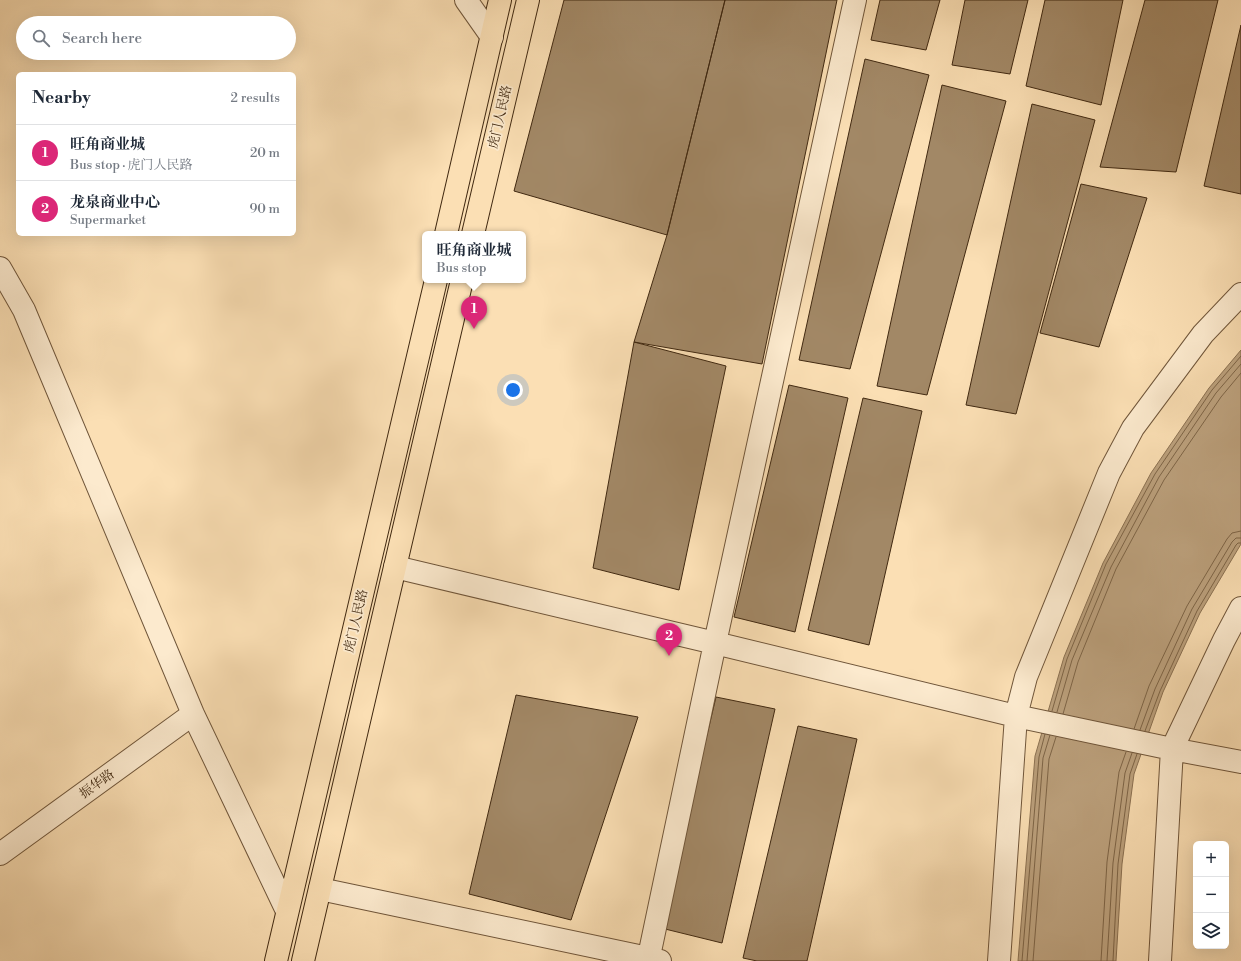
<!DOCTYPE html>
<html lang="en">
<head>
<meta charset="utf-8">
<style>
	body { margin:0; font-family:"Libre Bodoni","Noto Serif SC",serif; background:#f2f2f3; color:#1f2937 }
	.controls { position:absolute; right:12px; bottom:12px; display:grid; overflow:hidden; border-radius:6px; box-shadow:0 4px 16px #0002 }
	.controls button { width:36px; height:36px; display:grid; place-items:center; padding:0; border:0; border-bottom:1px solid #e0e1e3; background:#fff; color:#1f2937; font:20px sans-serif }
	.you { position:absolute; left:513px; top:390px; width:14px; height:14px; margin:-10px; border:3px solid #fff; border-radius:50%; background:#1a73e8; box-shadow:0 0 0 6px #1a73e833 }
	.badge { display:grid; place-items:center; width:26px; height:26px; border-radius:50%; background:#db2777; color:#fff; font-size:13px; font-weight:700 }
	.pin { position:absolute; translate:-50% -33px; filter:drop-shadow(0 1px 2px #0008) }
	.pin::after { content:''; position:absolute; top:21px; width:14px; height:12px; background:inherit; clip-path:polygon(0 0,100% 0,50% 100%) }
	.popup { position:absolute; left:422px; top:231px; width:104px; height:52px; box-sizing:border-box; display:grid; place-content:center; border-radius:6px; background:#fff; filter:drop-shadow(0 1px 3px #0005); font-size:13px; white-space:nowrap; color:#747a83 }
	.popup b { font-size:15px; color:#1f2937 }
	.popup::after { content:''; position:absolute; left:50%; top:100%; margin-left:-8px; border:8px solid transparent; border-top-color:#fff }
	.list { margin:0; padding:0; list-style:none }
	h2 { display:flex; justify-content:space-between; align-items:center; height:52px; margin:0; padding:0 16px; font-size:17px }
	h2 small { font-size:13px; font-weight:400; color:#747a83 }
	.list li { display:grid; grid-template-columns:26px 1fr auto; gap:12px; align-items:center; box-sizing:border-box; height:56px; padding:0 16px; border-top:1px solid #e0e1e3 }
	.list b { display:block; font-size:15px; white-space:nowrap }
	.list p { margin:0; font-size:13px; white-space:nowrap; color:#747a83 }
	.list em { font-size:13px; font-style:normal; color:#747a83 }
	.icon { flex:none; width:22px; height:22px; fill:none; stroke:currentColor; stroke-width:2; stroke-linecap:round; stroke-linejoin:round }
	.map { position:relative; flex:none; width:1241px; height:961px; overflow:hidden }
	.search { position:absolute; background:#fff; box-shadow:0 4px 16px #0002; left:16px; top:16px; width:280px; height:44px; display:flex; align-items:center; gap:10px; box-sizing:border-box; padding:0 14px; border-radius:22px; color:#747a83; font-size:15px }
	.panel { position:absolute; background:#fff; box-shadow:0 4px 16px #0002; left:16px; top:72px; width:280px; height:164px; border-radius:6px }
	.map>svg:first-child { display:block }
	.water { fill:#bca17d; stroke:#8b7152 }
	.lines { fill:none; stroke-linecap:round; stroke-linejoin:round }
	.shore { stroke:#7e6547; stroke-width:1 }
	.building { fill:#a28866; stroke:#412911 }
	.minor-casing { stroke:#70563a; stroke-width:24 }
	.major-casing { stroke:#412911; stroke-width:24 }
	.minor { stroke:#fceace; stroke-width:22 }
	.major { stroke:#fbdfb4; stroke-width:22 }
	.labels { text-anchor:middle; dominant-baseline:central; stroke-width:3.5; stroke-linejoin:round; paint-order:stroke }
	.street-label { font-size:13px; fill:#412911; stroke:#fceace }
</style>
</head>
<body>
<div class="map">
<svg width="1241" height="961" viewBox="0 0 1241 961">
	<rect width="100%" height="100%" fill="#fbdfb4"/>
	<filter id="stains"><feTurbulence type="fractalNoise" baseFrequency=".005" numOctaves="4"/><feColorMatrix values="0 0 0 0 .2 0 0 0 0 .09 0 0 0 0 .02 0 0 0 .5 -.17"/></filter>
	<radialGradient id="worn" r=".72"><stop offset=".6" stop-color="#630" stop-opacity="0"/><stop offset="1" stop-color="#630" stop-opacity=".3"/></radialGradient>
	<path class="water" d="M 1241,350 L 1241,544 L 1200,613 L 1163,692 L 1134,774 L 1122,864 L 1116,961 L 1018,961 L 1035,756 L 1064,657 L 1103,563 L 1151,473 L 1209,388 Z"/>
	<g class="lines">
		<path class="shore" d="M 1052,711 L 1067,659 L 1106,564 L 1155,474 L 1212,390 L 1241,356
			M 1057,712 L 1072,660 L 1111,567 L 1159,477 L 1216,393 L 1241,364
			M 1063,714 L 1078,662 L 1116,569 L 1164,480 L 1221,397 L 1241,373
			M 1134,729 L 1149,686 L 1187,606 L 1227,539 L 1232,533 L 1241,531
			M 1140,730 L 1155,689 L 1192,609 L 1232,542 L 1236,538 L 1241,538
			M 1145,731 L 1160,691 L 1197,611 L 1236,545 L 1238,543 L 1241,543
			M 1022,961 L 1039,757 L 1045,734
			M 1027,961 L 1043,758 L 1050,735
			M 1033,961 L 1049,759 L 1056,737
			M 1101,961 L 1107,862 L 1119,772 L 1126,752
			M 1107,961 L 1113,863 L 1125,773 L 1132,753
			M 1113,961 L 1118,864 L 1130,774 L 1137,754"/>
	</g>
	<path class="building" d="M 564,0 L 725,0 L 667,235 L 514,191 Z
		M 725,0 L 837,0 L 762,364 L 634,342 L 667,235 Z
		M 880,0 L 940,0 L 926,50 L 871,40 Z
		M 965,0 L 1028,0 L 1010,74 L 952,65 Z
		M 1045,0 L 1123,0 L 1101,105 L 1026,86 Z
		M 1145,0 L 1218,0 L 1176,172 L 1100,167 Z
		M 1241,25 L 1241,194 L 1204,186 Z
		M 865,59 L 929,75 L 850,369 L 799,360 Z
		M 942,85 L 1006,101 L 927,395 L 877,386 Z
		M 1032,104 L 1095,120 L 1016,414 L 966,405 Z
		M 1081,184 L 1147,198 L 1099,347 L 1040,333 Z
		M 634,342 L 726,366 L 679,590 L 593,568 Z
		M 789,385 L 848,398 L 795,632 L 734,617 Z
		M 863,398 L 922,411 L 869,645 L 808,630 Z
		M 516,695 L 638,717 L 571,920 L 469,894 Z
		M 716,697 L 775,709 L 722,943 L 661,928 Z
		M 798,726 L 857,739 L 807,961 L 757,961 L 743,958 Z"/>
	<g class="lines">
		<g class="minor-casing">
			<path id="minor" d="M 466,0 L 492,37
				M 0,268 L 24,310 L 193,714 L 287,911
				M 395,567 L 715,643 L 1016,716 L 1172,749 L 1241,762
				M 0,854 L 193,714
				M 320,889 L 648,958 L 660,961
				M 648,961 L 715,643 L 855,0
				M 999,961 L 1016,716 L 1026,677 L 1109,473 L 1133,428 L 1203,334 L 1241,294
				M 1160,961 L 1172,749 L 1224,640 L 1241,608"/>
		</g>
		<g class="major-casing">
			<path id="major" d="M 446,234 L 500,0
				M 473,234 L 528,0
				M 276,961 L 436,280
				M 303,961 L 462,280"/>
		</g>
		<use href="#minor" class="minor"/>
		<use href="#major" class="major"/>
	</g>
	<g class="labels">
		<g class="street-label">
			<text transform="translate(500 117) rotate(-77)">虎门人民路</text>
			<text transform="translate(356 621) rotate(-77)">虎门人民路</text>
			<text transform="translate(97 784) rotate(-36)">振华路</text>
		</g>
	</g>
	<rect width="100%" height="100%" filter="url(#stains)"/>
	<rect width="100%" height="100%" fill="url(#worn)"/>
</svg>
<div class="controls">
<button>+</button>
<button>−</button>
<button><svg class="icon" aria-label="layers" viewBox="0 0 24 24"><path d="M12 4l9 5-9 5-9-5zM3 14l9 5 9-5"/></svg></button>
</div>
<div class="you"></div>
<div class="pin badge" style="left:474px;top:329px">1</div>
<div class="popup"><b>旺角商业城</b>Bus stop</div>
<div class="pin badge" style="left:669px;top:656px">2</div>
<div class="search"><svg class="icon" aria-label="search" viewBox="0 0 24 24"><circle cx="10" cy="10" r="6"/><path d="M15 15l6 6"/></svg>Search here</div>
<section class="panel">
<h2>Nearby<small>2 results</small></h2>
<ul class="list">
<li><span class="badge">1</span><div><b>旺角商业城</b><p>Bus stop · 虎门人民路</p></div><em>20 m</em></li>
<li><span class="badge">2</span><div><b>龙泉商业中心</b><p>Supermarket</p></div><em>90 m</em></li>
</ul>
</section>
</div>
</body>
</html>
